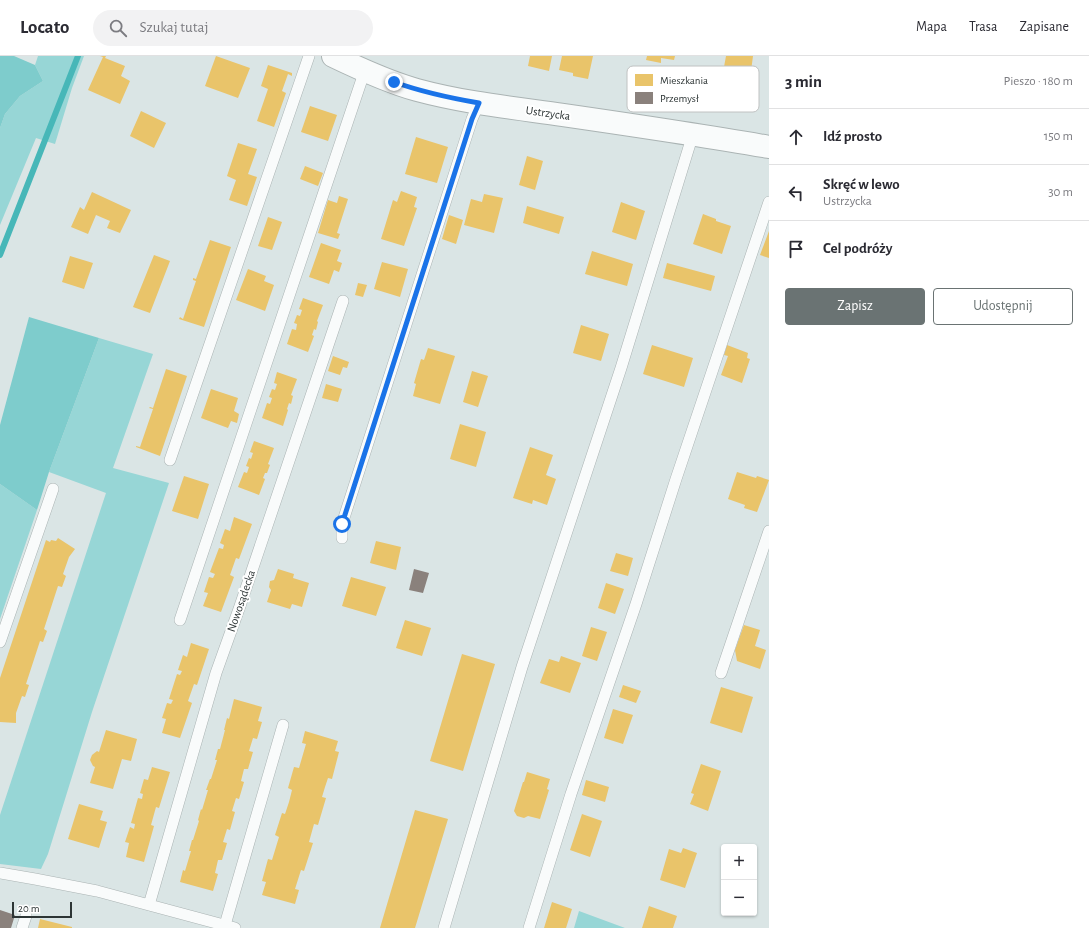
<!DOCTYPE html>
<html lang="pl">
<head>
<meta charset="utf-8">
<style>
	body { margin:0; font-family:"Alegreya Sans",sans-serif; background:#f2f2f3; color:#2b2b33 }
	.controls { position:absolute; right:12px; bottom:12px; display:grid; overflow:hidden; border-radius:4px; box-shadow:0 1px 3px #0004 }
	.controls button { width:36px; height:36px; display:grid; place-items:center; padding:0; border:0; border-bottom:1px solid #e1e1e2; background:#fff; color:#2b2b33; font:20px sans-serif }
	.scale { position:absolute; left:12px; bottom:10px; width:60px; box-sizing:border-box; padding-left:4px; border:2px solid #2d3535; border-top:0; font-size:11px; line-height:14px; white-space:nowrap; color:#2d3535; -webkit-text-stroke:3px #fff; paint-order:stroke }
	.stop { position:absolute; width:12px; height:12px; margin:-9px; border:3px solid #1a73e8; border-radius:50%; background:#fff }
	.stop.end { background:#1a73e8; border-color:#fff; box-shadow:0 1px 4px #0008 }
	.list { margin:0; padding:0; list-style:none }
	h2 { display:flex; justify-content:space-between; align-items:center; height:52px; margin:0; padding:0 16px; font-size:17px }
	h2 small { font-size:13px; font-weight:400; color:#7c7c81 }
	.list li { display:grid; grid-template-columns:26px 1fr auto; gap:12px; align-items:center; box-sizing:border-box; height:56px; padding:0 16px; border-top:1px solid #e1e1e2 }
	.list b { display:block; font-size:15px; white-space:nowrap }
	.list p { margin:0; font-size:13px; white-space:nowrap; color:#7c7c81 }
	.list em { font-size:13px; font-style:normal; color:#7c7c81 }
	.actions { display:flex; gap:8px; padding:12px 16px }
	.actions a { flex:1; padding:9px 0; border:1px solid #6a7373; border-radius:4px; text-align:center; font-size:14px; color:#6a7373 }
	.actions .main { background:#6a7373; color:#fff }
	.icon { flex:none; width:22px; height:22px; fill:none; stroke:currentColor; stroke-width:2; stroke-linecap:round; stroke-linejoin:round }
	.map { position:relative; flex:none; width:769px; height:872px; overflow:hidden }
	header { display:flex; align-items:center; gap:24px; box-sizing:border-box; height:56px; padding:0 20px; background:#fff; border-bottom:1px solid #e1e1e2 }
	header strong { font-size:19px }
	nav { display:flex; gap:22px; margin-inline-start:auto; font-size:14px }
	.search { width:280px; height:36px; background:#f2f2f3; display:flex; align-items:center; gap:10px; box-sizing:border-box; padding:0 14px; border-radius:22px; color:#7c7c81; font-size:15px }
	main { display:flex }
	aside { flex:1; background:#fff }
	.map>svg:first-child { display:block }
	.green { fill:#97d6d6 }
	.forest { fill:#7ecccc }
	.homes { fill:#e9c46a }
	.industry { fill:#8a817c }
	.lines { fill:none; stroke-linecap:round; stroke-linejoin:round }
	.stream { stroke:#47b7b8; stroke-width:6 }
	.service-casing { stroke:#aab3b3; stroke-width:12 }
	.tertiary-casing { stroke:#aab3b3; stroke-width:24 }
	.service { stroke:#f9fbfb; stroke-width:11 }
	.tertiary { stroke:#f9fbfb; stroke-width:22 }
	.route { stroke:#1a73e8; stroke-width:5 }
	.labels { text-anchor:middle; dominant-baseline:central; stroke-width:4; stroke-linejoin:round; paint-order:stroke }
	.street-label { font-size:12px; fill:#2d3535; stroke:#fff }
	.key { fill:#fff; stroke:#c0c2c2; stroke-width:1 }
	.key-label { font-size:11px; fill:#2d3535 }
</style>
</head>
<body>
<header>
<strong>Locato</strong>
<div class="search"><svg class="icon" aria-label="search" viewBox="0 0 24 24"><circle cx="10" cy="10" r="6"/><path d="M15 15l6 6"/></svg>Szukaj tutaj</div>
<nav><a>Mapa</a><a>Trasa</a><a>Zapisane</a></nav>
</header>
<main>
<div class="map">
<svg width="769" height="872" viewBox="0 0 769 872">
	<rect width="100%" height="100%" fill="#dae5e5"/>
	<path class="green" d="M 38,0 L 84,0 L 72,32 L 55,88 L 36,82 L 0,169 L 0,72 L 5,58 L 20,40 L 43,25 L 35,9 Z
		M 99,282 L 153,298 L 113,412 L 169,427 L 92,656 L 48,798 L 41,813 L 0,808 L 0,759 L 106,437 L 49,416 Z
		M 0,428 L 37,454 L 0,563 Z
		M 579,855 L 625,872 L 574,872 Z"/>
	<path class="forest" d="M 0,0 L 14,0 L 35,9 L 43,25 L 20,40 L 5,58 L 0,72 Z
		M 29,261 L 99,282 L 49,416 L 37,454 L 0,428 L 0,369 Z"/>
	<path class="homes" d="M 100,0 L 106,0 L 105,2 L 125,10 L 121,20 L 130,25 L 120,48 L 88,34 L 103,1 Z
		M 216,0 L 250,12 L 238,42 L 205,30 Z
		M 530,0 L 552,0 L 549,15 L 528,10 Z
		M 562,0 L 593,0 L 588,23 L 573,20 L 573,17 L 559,14 Z
		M 647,0 L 675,0 L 674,4 L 661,2 L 661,7 L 646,4 Z
		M 726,0 L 753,0 L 751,15 L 724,11 Z
		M 268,9 L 292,17 L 292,20 L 288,18 L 282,35 L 286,37 L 274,71 L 257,65 L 268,33 L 261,30 Z
		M 310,50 L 337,59 L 328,85 L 301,76 Z
		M 141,55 L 166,67 L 154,92 L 130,80 Z
		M 416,81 L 448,91 L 437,127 L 405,118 Z
		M 238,87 L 257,93 L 248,118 L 257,121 L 247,150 L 229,144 L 236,124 L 227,120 Z
		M 527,100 L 543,105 L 535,134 L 519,129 Z
		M 305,110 L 323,117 L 318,130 L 300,123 Z
		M 401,135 L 417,141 L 414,151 L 417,152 L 404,190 L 381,183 L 393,144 L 397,146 Z
		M 92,136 L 131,154 L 120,177 L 107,172 L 110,165 L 96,159 L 88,178 L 71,171 L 80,151 L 84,154 Z
		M 484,138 L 503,142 L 494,177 L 464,169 L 471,143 L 482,146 Z
		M 339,140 L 348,143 L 337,177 L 340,178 L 338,183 L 318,177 L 328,144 L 337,147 Z
		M 621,146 L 645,155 L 636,184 L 612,176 Z
		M 527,150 L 564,161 L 559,178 L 523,167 Z
		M 703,158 L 716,163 L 716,165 L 731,170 L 722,198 L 693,188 Z
		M 449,159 L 463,164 L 456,188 L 442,183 Z
		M 268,161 L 282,166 L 272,194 L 258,190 Z
		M 769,175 L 769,202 L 760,199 Z
		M 210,184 L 231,191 L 204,271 L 179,263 L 180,261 L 183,263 L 196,225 L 193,224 L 193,222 L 196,223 Z
		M 321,187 L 341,194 L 337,205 L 342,207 L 339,216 L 334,214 L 329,228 L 309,221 Z
		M 592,195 L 633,208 L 627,230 L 585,218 Z
		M 154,199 L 170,205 L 150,257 L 133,251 Z
		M 70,200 L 93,207 L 84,233 L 62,226 Z
		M 382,206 L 408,213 L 400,241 L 374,233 Z
		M 667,207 L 715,220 L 711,235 L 663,222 Z
		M 248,213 L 266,220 L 264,225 L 274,229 L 265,255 L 236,244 Z
		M 358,227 L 367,229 L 363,241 L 355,239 Z
		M 303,242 L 323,249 L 317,265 L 318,266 L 316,274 L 314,273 L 312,279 L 314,280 L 308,296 L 287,288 L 292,273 L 296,274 L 297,268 L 294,267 L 297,259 L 300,260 L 302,254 L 299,253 Z
		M 581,269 L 609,278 L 601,305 L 573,297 Z
		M 652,289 L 693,302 L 684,331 L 643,318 Z
		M 727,289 L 748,297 L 747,302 L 750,303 L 742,327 L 721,319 L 728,300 L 724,299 Z
		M 428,292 L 455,300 L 440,348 L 413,340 L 416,328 L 414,327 L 421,303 L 424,304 Z
		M 333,300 L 349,306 L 347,312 L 343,311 L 340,319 L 328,315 Z
		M 166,313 L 187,320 L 160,400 L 136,391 L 136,390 L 140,391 L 153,353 L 149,352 L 150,351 L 153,352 Z
		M 472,315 L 488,320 L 478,351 L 463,346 Z
		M 277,316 L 297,323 L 291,339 L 293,340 L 291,348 L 289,347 L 287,353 L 288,354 L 283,370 L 262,362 L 267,347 L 270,348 L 272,342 L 269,341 L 272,333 L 275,334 L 277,328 L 274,327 Z
		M 326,328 L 342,333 L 338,346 L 322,342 Z
		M 211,333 L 238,342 L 234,355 L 239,358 L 237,367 L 231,365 L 228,372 L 201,362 Z
		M 460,368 L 486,376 L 476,411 L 450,403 Z
		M 254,385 L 274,392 L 268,408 L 270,409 L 267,417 L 265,417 L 263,422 L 265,423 L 259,439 L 238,431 L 244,416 L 247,417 L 249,411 L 246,410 L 249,402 L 251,403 L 253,397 L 250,396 Z
		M 530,391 L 553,399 L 546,419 L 556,423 L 547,449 L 533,444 L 532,448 L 513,442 Z
		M 737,416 L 756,422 L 757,420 L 769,424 L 757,456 L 744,452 L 745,449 L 728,443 Z
		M 184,420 L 209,428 L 198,463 L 172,455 Z
		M 234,461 L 252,468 L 239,503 L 236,502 L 230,519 L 234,521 L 221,556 L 203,550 L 208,537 L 204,536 L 209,521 L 213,522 L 215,518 L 210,516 L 219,492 L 223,493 L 224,489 L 220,487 L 225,473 L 230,475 Z
		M 58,482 L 75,493 L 69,501 L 63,518 L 66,520 L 62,531 L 58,530 L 44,573 L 47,575 L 43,586 L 40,585 L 26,628 L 29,629 L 25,641 L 22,640 L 16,657 L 16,667 L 0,666 L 0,622 L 46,484 L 50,486 L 51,484 L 56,485 Z
		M 376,485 L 401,491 L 396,514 L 370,507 Z
		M 616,497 L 633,502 L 628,520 L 610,515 Z
		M 278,513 L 294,518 L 293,522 L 309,527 L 302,551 L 292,548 L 290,553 L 267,546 L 271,534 L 269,531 L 270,525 L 274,524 Z
		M 351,521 L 386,531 L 376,560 L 342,550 Z
		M 606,527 L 624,533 L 615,558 L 598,552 Z
		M 405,564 L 431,572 L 422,600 L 396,592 Z
		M 744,569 L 760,574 L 755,590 L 766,594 L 760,613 L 737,605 L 735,594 Z
		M 591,571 L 607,576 L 597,605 L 582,600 Z
		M 191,587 L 209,593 L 197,629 L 194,628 L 188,645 L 192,647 L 180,682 L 162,677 L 166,663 L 162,662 L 167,647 L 171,648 L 173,644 L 169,643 L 177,618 L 180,619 L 182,615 L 178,614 L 183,599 L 187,601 Z
		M 462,598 L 495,608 L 463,715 L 430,705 Z
		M 561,600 L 581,607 L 570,637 L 540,627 L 549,603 L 559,606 Z
		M 623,629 L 641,635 L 636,647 L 619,641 Z
		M 721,631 L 753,641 L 742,677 L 710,667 Z
		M 234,643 L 262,651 L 258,665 L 262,666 L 257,683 L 253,682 L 249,695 L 253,696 L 248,713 L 244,713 L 241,725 L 244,726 L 239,743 L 236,742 L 232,755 L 235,756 L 230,774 L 227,773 L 223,786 L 227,787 L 222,804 L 218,804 L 215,817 L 218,818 L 213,835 L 180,826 L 183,814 L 185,815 L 191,795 L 189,795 L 192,784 L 193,784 L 199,765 L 198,764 L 201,753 L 202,754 L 208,734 L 206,734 L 210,723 L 211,723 L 217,704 L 215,704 L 218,693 L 220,693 L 225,674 L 224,674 L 227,662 L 229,663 Z
		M 613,653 L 633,659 L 623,688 L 604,682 Z
		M 106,674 L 137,683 L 131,705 L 122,703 L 113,733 L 90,727 L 95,711 L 93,710 L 90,704 L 92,699 L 97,695 L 99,696 Z
		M 305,675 L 338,685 L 335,695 L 339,696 L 332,723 L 328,722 L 325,731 L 322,741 L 326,742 L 318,769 L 314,768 L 309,786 L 313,787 L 304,815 L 301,814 L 295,833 L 299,834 L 295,848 L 262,839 L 266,826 L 262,825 L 268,803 L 272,804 L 279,781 L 275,779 L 282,757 L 285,758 L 289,746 L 292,734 L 288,732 L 294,711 L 299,712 L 306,688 L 302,687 Z
		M 701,708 L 721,715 L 708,755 L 690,748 L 694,738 L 691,737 Z
		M 152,711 L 170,716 L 159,752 L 156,751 L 151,769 L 154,770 L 144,806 L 126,801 L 129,787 L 125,786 L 130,771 L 134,773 L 135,768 L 131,767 L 138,742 L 142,743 L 143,738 L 140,737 L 144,723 L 148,724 Z
		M 527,716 L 550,723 L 547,733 L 549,734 L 540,763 L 528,760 L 524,762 L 517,760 L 514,755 L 523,726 L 524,726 Z
		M 586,724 L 609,731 L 605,746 L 582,739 Z
		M 79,748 L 103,755 L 100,764 L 107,766 L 99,792 L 68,783 Z
		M 415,754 L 448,763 L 415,872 L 380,872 Z
		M 582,758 L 602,765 L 590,801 L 570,794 Z
		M 683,792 L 697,797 L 685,832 L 660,824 L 669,793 L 681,797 Z
		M 552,846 L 572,853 L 566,872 L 544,872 Z
		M 649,850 L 677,860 L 673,872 L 642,872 Z
		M 40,863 L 72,871 L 72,872 L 38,872 Z"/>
	<path class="industry" d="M 414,513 L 429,517 L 423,537 L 409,534 Z
		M 0,854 L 15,859 L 11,872 L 0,872 Z"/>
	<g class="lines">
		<path class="stream" d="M 0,199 L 78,0"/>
		<g class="service-casing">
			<path id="service" d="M 170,404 L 309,0
				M 342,482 L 342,468 L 472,63 L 479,47
				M 180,564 L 365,14
				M 0,586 L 53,433
				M 721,617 L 769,475
				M 0,817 L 35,823 L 97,835 L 235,872
				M 149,849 L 216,617 L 240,550 L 343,245
				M 225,869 L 283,669
				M 22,872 L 26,860
				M 444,872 L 522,611 L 621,312 L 693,78
				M 529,872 L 571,738 L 636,548 L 676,423 L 769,146"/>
		</g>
		<g class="tertiary-casing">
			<path id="tertiary" d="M 333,0 C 360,13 388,26 417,34 C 465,47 514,52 563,59 C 632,69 701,79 769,91"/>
		</g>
		<use href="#service" class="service"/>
		<use href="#tertiary" class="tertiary"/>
	</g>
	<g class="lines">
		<path class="route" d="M 342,468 L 472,63 L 479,47 C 450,42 422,36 394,26"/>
	</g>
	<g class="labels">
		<g class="street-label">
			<text transform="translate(548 57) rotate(8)">Ustrzycka</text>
			<text transform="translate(241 545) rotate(-71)">Nowosądecka</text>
		</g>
	</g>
	<rect x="627" y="10" width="132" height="46" rx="6" class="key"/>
	<rect x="635" y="18" width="18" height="12" fill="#e9c46a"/>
	<rect x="635" y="36" width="18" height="12" fill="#8a817c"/>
	<g class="key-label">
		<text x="660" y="28">Mieszkania</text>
		<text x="660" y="46">Przemysł</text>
	</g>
</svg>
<div class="controls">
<button>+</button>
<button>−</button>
</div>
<div class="scale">20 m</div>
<div class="stop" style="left:342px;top:468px"></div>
<div class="stop end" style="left:394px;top:26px"></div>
</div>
<aside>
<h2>3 min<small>Pieszo · 180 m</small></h2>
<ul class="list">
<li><svg class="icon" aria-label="ahead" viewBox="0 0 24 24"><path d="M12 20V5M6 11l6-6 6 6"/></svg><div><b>Idź prosto</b></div><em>150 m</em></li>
<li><svg class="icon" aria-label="left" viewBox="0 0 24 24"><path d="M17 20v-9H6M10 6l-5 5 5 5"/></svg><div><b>Skręć w lewo</b><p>Ustrzycka</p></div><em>30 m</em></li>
<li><svg class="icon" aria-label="arrive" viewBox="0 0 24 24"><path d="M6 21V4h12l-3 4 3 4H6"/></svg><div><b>Cel podróży</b></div></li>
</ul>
<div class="actions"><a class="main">Zapisz</a><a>Udostępnij</a></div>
</aside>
</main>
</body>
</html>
